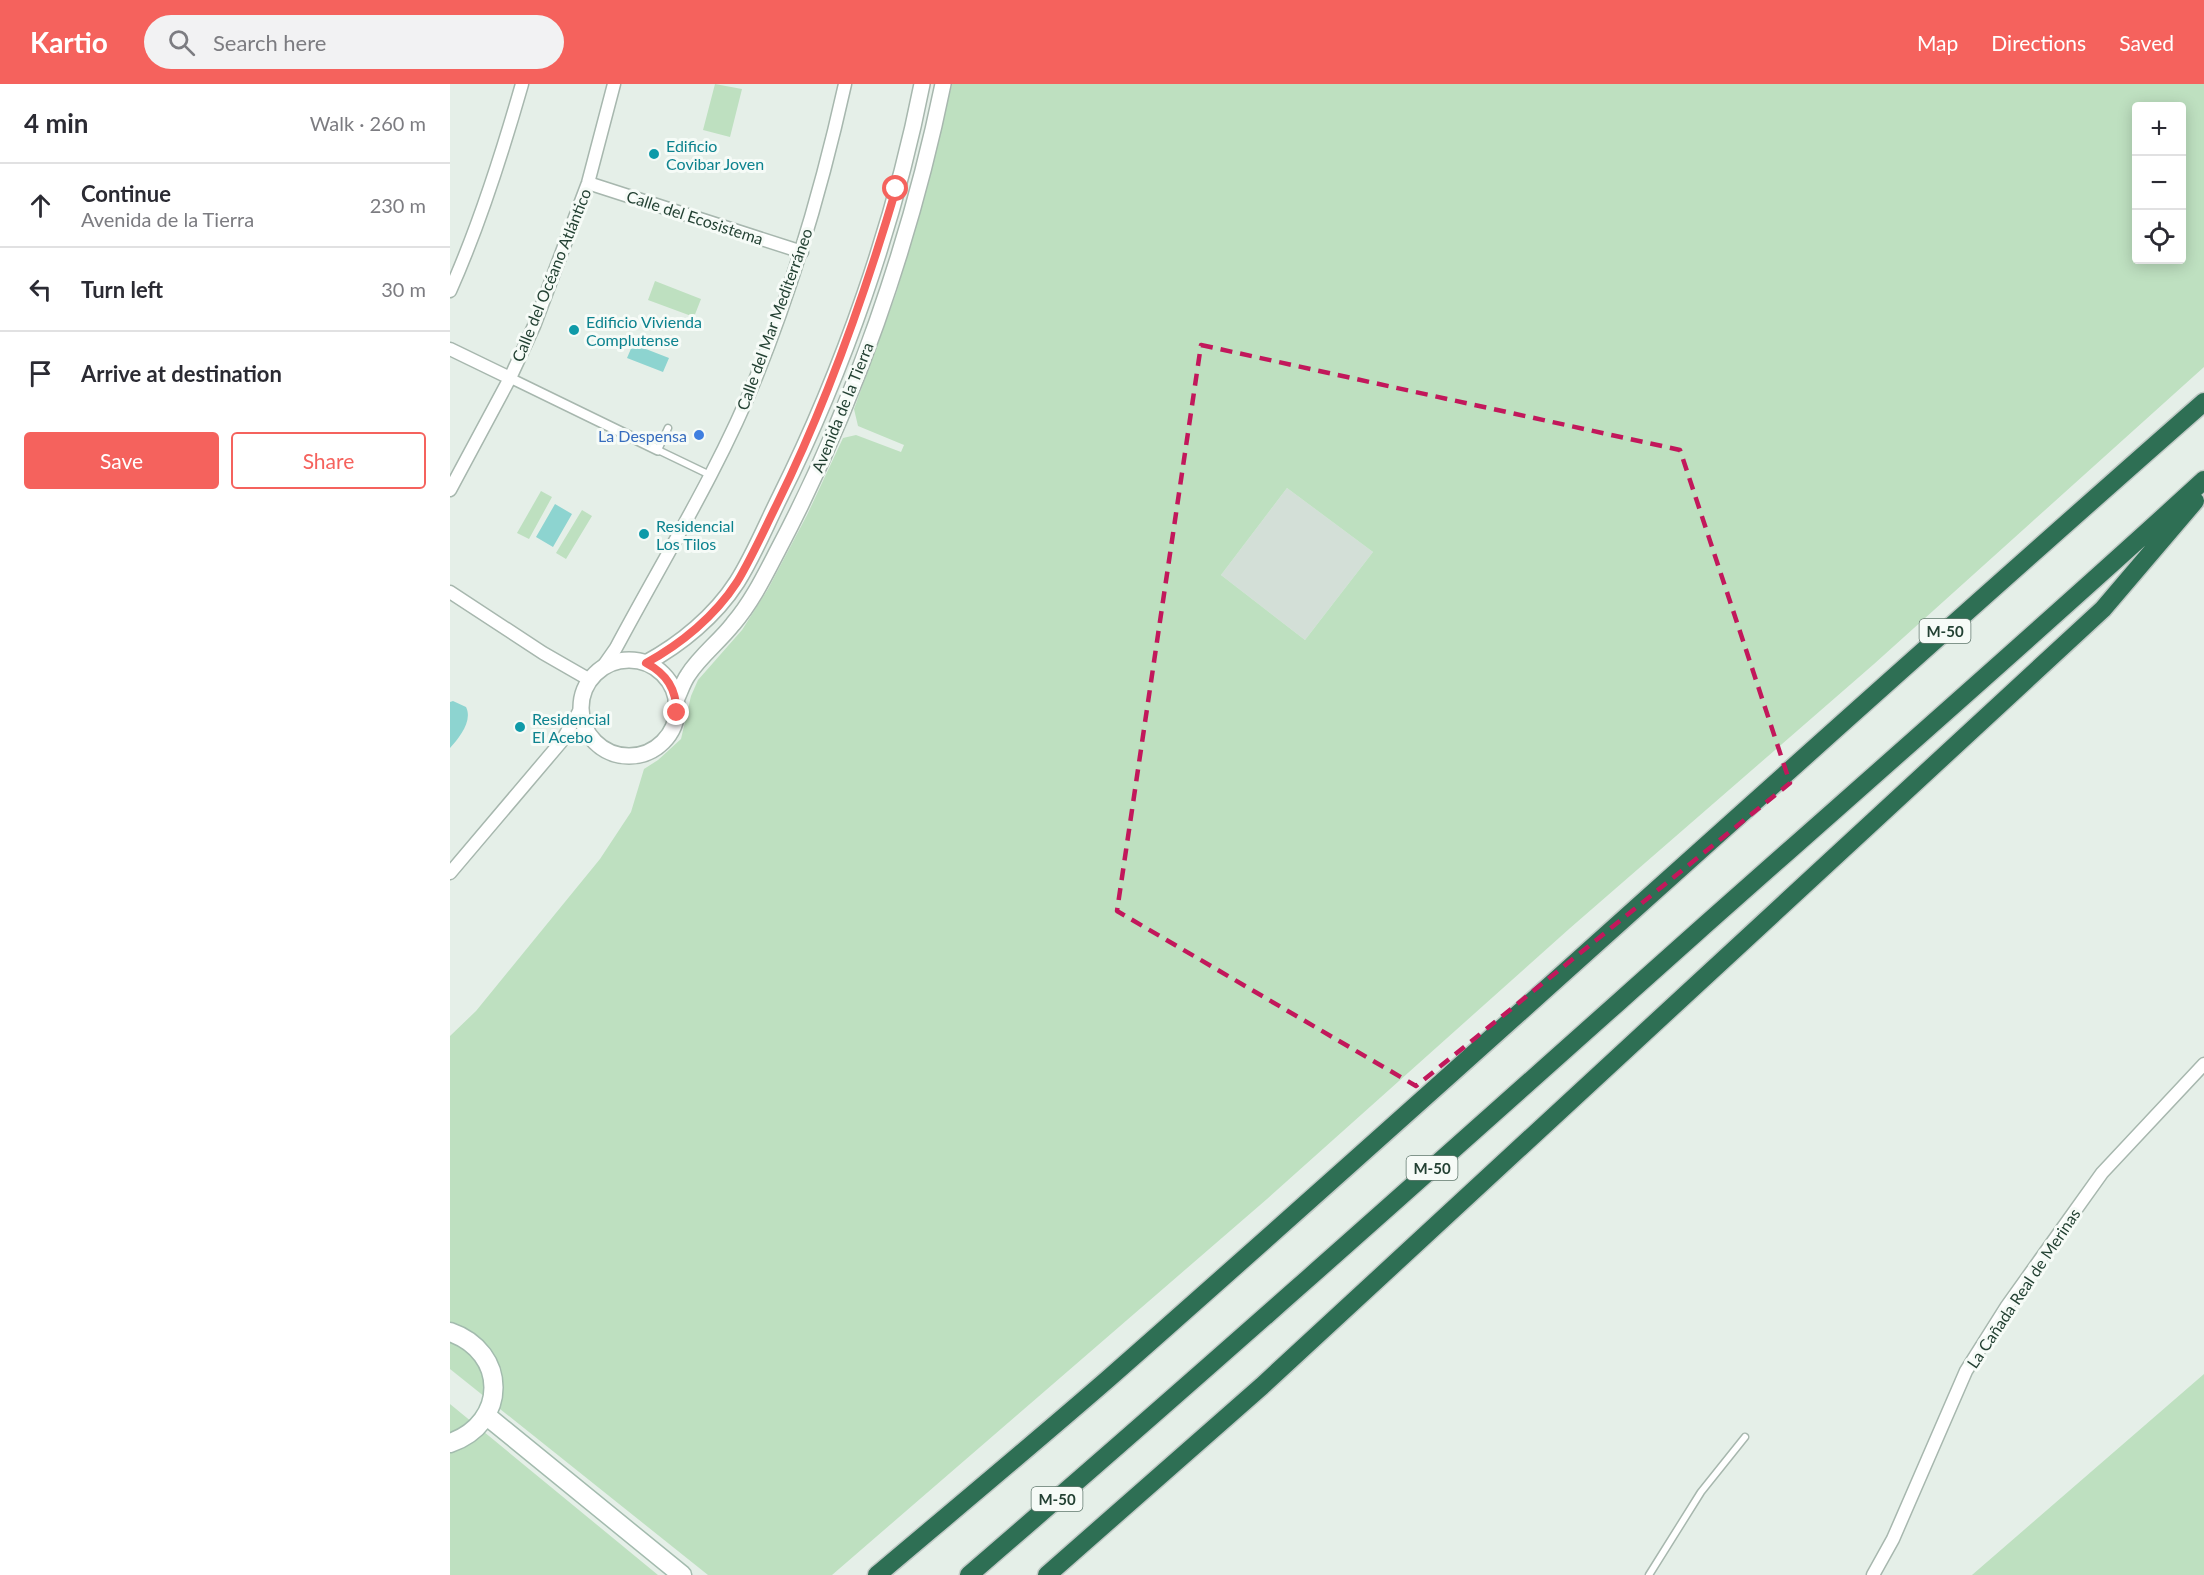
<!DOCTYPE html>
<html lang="en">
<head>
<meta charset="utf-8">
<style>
	body { margin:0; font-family:Lato,sans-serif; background:#f2f2f3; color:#2b2b33 }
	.controls { position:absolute; right:18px; top:18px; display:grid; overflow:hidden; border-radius:6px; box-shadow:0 3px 15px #0003 }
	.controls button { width:54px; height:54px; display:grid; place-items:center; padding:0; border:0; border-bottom:2px solid #e1e1e2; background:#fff; color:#2b2b33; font:30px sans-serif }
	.stop { position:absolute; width:18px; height:18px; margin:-14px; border:4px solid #f5625d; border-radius:50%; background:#fff }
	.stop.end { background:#f5625d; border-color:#fff; box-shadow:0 2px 6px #0008 }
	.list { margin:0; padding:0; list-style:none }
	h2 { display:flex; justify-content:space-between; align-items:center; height:78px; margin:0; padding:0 24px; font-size:26px }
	h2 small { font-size:20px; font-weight:400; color:#7c7c81 }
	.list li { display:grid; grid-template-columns:39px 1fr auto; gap:18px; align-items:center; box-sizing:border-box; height:84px; padding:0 24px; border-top:2px solid #e1e1e2 }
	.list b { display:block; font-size:22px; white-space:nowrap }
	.list p { margin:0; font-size:20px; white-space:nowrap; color:#7c7c81 }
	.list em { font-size:20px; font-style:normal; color:#7c7c81 }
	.actions { display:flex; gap:12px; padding:18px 24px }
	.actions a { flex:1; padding:14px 0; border:2px solid #f5625d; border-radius:6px; text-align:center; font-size:21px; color:#f5625d }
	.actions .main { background:#f5625d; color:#fff }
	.icon { flex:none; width:33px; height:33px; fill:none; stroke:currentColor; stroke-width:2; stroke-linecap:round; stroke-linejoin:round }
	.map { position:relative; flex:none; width:1754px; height:1491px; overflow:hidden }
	header { display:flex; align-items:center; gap:36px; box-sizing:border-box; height:84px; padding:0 30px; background:#f5625d; color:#fff }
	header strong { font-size:28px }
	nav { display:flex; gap:33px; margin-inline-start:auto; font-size:21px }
	.search { width:420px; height:54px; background:#f2f2f3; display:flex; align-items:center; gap:15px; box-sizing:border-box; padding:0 21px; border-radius:33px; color:#7c7c81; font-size:22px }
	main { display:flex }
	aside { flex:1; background:#fff }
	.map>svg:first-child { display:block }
	.built { fill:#d3dfd7 }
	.green { fill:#bee0c0; fill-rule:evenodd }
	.water { fill:#8dd4d0 }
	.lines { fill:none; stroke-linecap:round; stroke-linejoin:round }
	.service-casing { stroke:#a7b7ae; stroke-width:9 }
	.pedestrian-casing { stroke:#a7b7ae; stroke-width:12 }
	.minor-casing { stroke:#a7b7ae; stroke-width:15 }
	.tertiary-casing { stroke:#a7b7ae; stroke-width:18 }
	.secondary-casing { stroke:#a3bbae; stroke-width:21 }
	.motorway-casing { stroke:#c1cac6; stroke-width:21 }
	.service { stroke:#fff; stroke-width:6 }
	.pedestrian { stroke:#fff; stroke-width:9 }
	.minor { stroke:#fff; stroke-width:12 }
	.tertiary { stroke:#fff; stroke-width:15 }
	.secondary { stroke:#fff; stroke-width:18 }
	.motorway { stroke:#2e6f54; stroke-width:18 }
	.route { stroke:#f5625d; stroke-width:8 }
	.marked { fill:none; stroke:#c2185b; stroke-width:4.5; stroke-dasharray:12 8; stroke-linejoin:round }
	.culture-dot { fill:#0f9aa8; stroke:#f6fbf7; stroke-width:2 }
	.shop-dot { fill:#3f7fe0; stroke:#f6fbf7; stroke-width:2 }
	.labels { text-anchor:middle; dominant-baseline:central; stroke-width:6; stroke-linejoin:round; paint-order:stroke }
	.shield { fill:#f6fbf7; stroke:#62796e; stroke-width:1.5 }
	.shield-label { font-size:15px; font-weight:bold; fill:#234133 }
	.culture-label { font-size:16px; fill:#0d838f; stroke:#f6fbf7; text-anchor:start }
	.street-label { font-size:16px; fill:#234133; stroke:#f6fbf7 }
	.shop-label { font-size:16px; fill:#366cbe; stroke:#f6fbf7; text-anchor:end }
</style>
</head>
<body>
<header>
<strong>Kartio</strong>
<div class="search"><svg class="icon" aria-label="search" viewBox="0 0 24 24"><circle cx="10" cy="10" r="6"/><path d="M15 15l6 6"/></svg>Search here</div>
<nav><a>Map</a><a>Directions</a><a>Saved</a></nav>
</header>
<main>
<aside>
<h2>4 min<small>Walk · 260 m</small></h2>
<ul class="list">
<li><svg class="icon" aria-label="ahead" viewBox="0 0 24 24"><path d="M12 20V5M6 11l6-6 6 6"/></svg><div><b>Continue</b><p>Avenida de la Tierra</p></div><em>230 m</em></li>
<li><svg class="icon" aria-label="left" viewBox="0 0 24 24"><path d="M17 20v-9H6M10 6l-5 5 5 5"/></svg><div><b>Turn left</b></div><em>30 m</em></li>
<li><svg class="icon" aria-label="arrive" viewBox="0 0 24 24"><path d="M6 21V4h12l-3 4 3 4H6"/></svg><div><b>Arrive at destination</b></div></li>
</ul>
<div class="actions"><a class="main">Save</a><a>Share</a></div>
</aside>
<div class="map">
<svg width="1754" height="1491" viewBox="0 0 1754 1491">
	<rect width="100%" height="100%" fill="#e5efe8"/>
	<path class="built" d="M 837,404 L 923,468 L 855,556 L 771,491 Z"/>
	<path class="green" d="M 265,0 L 292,5 L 280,53 L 253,46 Z
		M 502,0 L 1754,0 L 1754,283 L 1424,580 L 1119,845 L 817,1115 L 382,1491 L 258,1491 L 0,1285 L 0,952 L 26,927 L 150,775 L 181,728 L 194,685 L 208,676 L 231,655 L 241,612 L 248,596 L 292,546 L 318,505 L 357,431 L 393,354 L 406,351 L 451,368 L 454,361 L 408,342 L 404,325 L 447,207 L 475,109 ZM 1686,22 L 1732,22 L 1732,176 L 1686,176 ZM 837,404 L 923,468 L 855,556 L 771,491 Z
		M 205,197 L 251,215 L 244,233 L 198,216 Z
		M 91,407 L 102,413 L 79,455 L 67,449 Z
		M 132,426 L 142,432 L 116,475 L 106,469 Z
		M 1754,1290 L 1754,1491 L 1522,1491 Z
		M 0,1320 L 208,1491 L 0,1491 Z"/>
	<path class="water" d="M 183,260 L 219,274 L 213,288 L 177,274 Z
		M 105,420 L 122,430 L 103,463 L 86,453 Z
		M 3,617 L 16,623 C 23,637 9,654 0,664 L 0,618 Z"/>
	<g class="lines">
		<g class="service-casing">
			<path id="service" d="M 218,344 L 208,366 L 260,391
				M 1199,1491 L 1251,1408 L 1295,1353"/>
		</g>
		<g class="pedestrian-casing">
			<path id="pedestrian" d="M 60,294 L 208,366"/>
		</g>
		<g class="minor-casing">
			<path id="minor" d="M 138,99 L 352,168
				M 0,207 C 30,140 52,70 72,0
				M 0,265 L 60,294
				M 0,406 L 60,294 L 84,242 L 138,99 L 164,0
				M 0,508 L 93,569 L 140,596
				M 152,584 L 166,564 C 214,474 269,386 307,291 C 345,196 373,99 395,0
				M 0,789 L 111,658 L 131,624
				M 1423,1491 L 1443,1455 L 1516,1287 L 1557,1222 L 1652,1089 L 1754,980"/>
		</g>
		<g class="tertiary-casing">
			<path id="tertiary" d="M131 624a48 48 0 1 1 96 0a48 48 0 1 1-96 0Z
				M 196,579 C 231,560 265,532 287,498 C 304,471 316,441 330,413 C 393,287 445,138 472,0
				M 226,616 C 230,608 233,598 238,591 C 250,572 269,558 283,540 C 302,518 315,491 328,466 C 403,324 461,157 493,0"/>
		</g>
		<g class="secondary-casing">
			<path id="secondary" d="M 0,1248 C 58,1268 58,1339 0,1359
				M 37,1332 L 232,1491"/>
		</g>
		<g class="motorway-casing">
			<path id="motorway" d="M 427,1491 C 504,1426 582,1361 658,1295 C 1025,972 1386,641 1754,318
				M 519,1491 C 764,1280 1005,1064 1246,849 C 1416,698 1587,549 1754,396
				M 597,1491 L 812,1302 L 1653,525 L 1745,417"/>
		</g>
		<use href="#service" class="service"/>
		<use href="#pedestrian" class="pedestrian"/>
		<use href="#minor" class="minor"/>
		<use href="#tertiary" class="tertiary"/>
		<use href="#secondary" class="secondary"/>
		<use href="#motorway" class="motorway"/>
	</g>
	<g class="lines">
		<path class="route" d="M 227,629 C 226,605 217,590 196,579 C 231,560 265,532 287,498 C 302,473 314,446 327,420 C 377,319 414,213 446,105"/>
	</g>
	<path class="marked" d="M 751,261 L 1230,366 L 1340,699 L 966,1002 L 667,827 Z"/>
	<g class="culture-dot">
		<circle cx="204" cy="70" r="6"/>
		<circle cx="124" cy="246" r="6"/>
		<circle cx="194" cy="450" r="6"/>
		<circle cx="70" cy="643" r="6"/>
	</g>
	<circle class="shop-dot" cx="249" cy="351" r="6"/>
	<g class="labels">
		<g class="shield">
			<rect x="1469.5" y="535" width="51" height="24" rx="4.5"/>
			<rect x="956.5" y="1072" width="51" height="24" rx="4.5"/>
			<rect x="581.5" y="1403" width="51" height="24" rx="4.5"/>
		</g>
		<g class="shield-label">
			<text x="1495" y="547">M-50</text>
			<text x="982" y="1084">M-50</text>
			<text x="607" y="1415">M-50</text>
		</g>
		<g class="culture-label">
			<text x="216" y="61">Edificio<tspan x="216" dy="18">Covibar Joven</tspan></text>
			<text x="136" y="237">Edificio Vivienda<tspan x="136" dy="18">Complutense</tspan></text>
			<text x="206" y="441">Residencial<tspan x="206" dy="18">Los Tilos</tspan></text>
			<text x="82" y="634">Residencial<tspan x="82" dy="18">El Acebo</tspan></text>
		</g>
		<g class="street-label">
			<text transform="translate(245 133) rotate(18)">Calle del Ecosistema</text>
			<text transform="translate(101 191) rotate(-68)">Calle del Océano Atlántico</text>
			<text transform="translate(324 235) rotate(-70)">Calle del Mar Mediterráneo</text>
			<text transform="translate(392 323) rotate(-68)">Avenida de la Tierra</text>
			<text transform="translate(1573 1204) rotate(-56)">La Cañada Real de Merinas</text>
		</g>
		<g class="shop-label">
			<text x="237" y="351">La Despensa</text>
		</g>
	</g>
</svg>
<div class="controls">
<button>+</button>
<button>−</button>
<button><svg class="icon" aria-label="locate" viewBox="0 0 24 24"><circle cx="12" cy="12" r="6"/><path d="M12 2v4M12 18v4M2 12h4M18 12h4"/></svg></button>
</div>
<div class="stop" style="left:446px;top:105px"></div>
<div class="stop end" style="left:227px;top:629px"></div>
</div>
</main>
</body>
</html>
